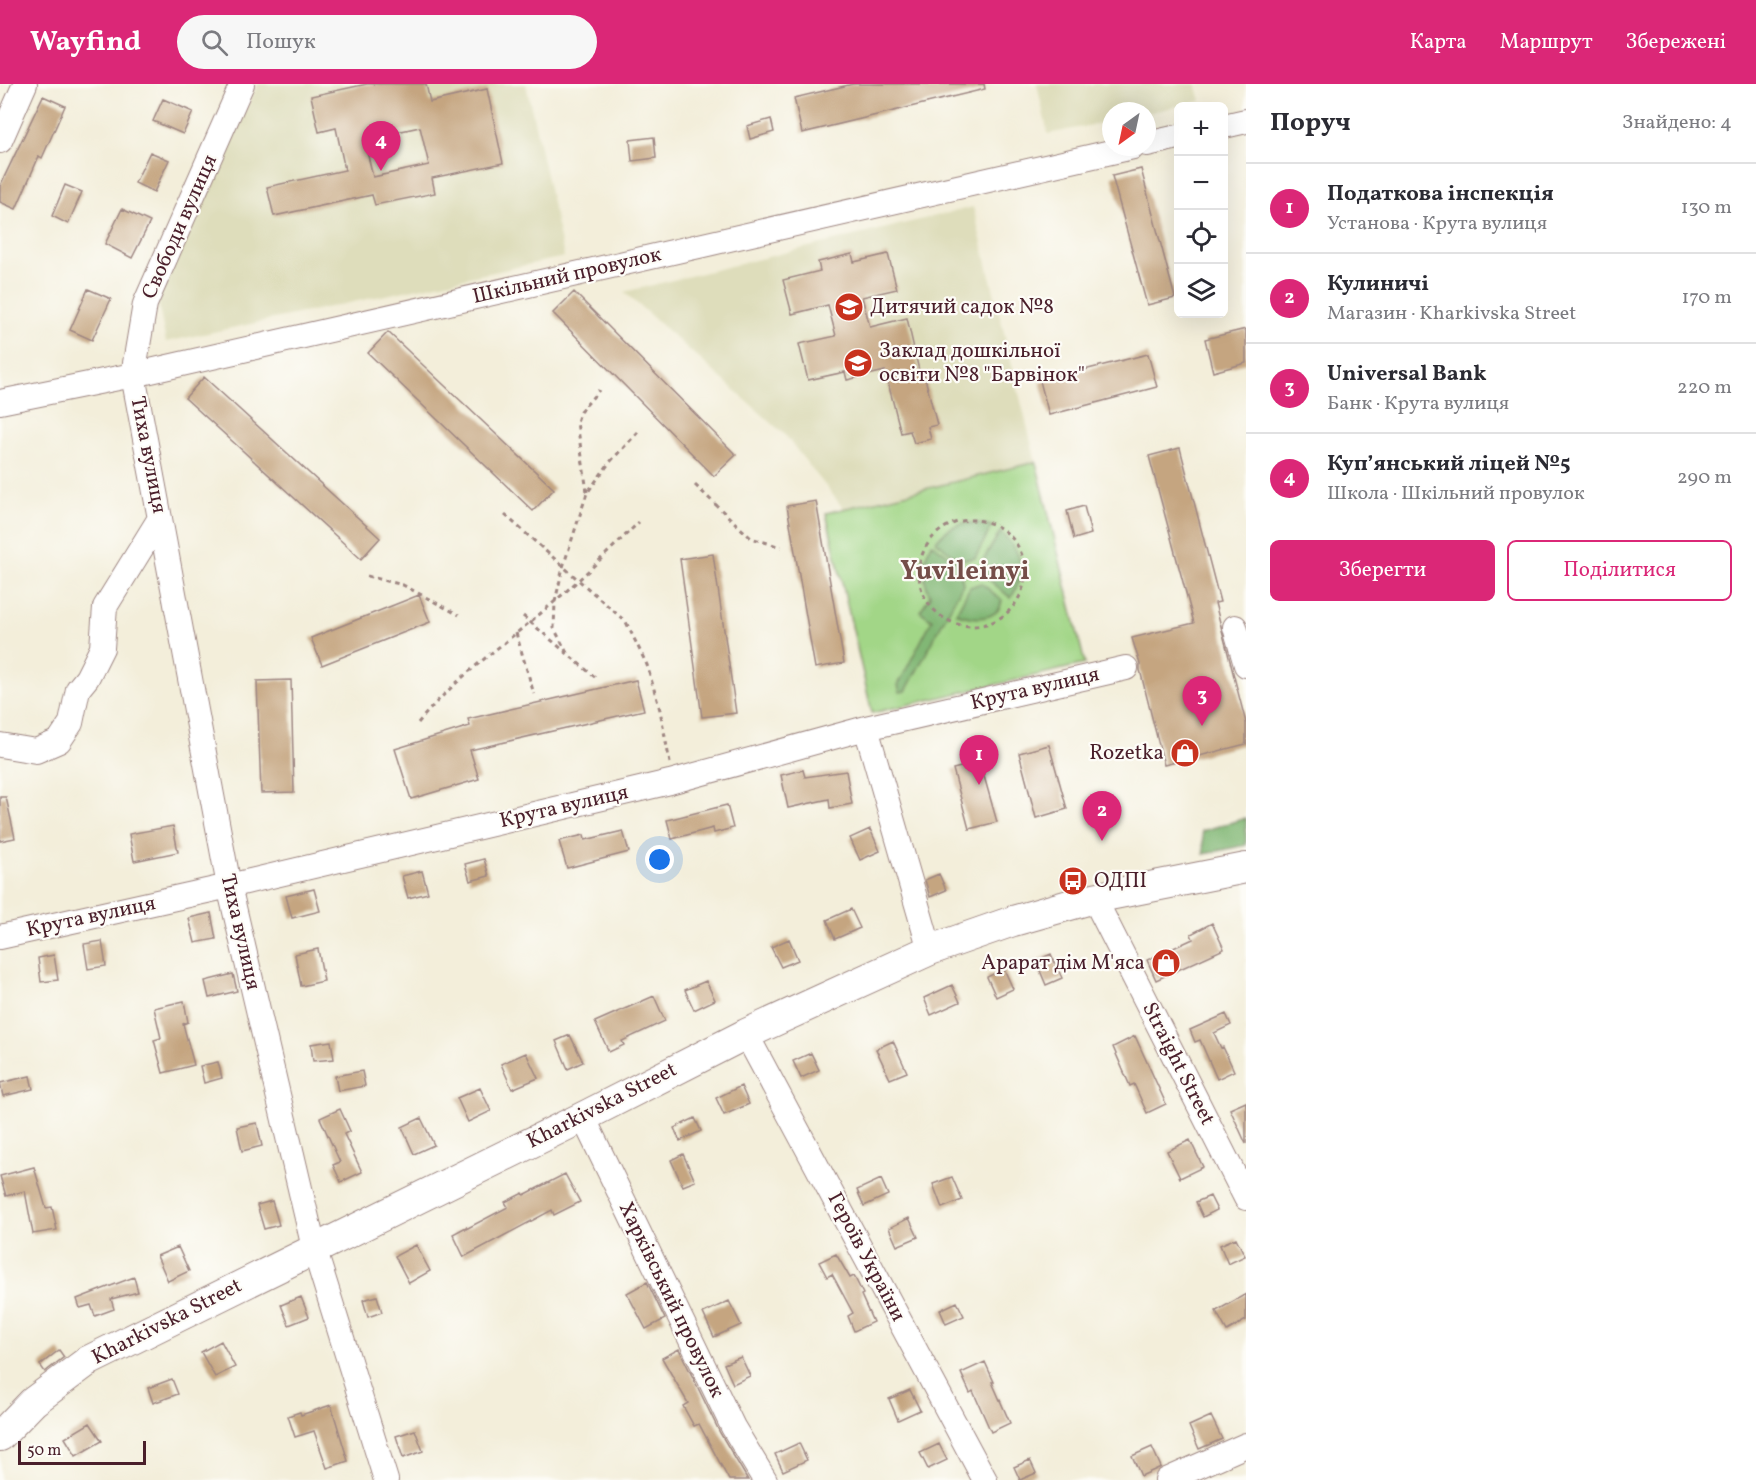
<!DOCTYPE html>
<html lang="uk">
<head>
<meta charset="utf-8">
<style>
	body { margin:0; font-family:Vollkorn,serif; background:#f7f7f7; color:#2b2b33 }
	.controls { position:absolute; right:18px; top:18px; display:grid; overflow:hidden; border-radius:9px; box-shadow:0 6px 24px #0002 }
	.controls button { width:54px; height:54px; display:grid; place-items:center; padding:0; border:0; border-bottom:2px solid #e1e1e2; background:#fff; color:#2b2b33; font:30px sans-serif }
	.compass { position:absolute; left:1102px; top:18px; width:54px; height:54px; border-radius:50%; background:#fff; box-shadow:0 6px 24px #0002; rotate:213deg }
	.scale { position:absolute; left:18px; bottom:15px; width:128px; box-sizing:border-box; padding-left:6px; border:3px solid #4a1f2b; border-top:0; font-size:16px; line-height:21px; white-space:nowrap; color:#4a1f2b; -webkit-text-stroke:4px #fdfcf7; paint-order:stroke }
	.you { position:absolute; left:660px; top:776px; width:21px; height:21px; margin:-15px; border:4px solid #fff; border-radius:50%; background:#1a73e8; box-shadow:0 0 0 9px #1a73e833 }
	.badge { display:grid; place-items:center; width:39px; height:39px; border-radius:50%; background:#db2777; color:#fff; font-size:20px; font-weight:700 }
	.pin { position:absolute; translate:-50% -50px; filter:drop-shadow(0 2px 3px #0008) }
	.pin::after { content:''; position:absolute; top:32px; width:21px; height:18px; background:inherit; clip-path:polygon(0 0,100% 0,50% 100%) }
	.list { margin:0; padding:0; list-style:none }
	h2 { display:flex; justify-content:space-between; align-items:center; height:78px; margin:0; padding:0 24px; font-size:26px }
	h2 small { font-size:20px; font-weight:400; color:#7c7c81 }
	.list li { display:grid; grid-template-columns:39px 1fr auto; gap:18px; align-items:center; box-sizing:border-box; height:90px; padding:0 24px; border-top:2px solid #e1e1e2 }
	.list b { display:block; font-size:22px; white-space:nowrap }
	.list p { margin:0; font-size:20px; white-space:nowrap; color:#7c7c81 }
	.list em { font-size:20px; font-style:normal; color:#7c7c81 }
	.actions { display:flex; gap:12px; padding:18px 24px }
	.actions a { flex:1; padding:14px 0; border:2px solid #db2777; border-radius:9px; text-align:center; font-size:21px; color:#db2777 }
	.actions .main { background:#db2777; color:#fff }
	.icon { flex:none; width:33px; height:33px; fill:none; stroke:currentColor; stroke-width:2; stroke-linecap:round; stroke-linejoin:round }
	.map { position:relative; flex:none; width:1246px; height:1396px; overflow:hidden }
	header { display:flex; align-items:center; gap:36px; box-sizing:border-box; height:84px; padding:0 30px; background:#db2777; color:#fff }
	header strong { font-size:28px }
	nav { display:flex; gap:33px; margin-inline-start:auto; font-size:21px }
	.search { width:420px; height:54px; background:#f7f7f7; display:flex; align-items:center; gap:15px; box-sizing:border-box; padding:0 21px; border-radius:33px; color:#7c7c81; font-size:22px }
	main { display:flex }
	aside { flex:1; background:#fff }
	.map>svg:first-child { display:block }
	.built { fill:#deddbb }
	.green { fill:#a2d687; stroke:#767a59; stroke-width:1.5 }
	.forest { fill:#81b774; stroke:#666b50; stroke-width:1.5 }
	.building { fill:#c5a580; fill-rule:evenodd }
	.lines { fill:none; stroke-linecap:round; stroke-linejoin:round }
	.minor-casing { stroke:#9e8682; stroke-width:26 }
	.major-casing { stroke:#9e8682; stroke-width:32 }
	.path { stroke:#9e8682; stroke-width:3; stroke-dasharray:4.5 4.5; stroke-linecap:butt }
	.minor { stroke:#fff; stroke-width:24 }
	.major { stroke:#fff; stroke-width:30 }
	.labels { text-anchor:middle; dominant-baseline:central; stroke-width:4.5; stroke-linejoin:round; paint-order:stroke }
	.street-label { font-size:21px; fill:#4a1f2b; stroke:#fdfcf7 }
	.poi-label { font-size:21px; fill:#4a1f2b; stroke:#fdfcf7; text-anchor:start }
	.district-label { font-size:27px; font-weight:bold; fill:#754e49; stroke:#fdfcf7 }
</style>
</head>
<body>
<header>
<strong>Wayfind</strong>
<div class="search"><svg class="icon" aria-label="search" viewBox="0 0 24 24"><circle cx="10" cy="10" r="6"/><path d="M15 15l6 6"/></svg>Пошук</div>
<nav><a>Карта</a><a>Маршрут</a><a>Збережені</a></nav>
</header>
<main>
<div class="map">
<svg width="1246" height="1396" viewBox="0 0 1246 1396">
	<rect width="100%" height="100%" fill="#fdfcf7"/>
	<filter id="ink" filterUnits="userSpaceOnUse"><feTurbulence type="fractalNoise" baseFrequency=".0167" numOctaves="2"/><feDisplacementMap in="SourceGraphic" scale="12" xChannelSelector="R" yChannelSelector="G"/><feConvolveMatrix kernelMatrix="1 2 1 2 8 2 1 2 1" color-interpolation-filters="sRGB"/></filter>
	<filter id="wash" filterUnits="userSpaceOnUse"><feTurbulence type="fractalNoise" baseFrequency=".008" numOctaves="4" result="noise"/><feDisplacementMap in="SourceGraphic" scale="24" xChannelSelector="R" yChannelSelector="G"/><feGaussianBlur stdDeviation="1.35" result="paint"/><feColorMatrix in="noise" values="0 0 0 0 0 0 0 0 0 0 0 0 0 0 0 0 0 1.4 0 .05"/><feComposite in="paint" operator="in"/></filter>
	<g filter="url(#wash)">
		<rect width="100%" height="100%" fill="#f3eeda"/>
		<path class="built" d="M 258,0 L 526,0 L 564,173 L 166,258 L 157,214 Z
			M 1037,0 L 1196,0 L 1201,17 L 1147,29 L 1147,27 L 1111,27 L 1111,37 L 1048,50 Z
			M 973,123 L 1036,378 L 844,425 L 784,350 L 624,208 Z"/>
		<path class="green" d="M 1036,378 L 1085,580 L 872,629 L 826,429 Z"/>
		<path class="forest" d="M 963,439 L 979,439 L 992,442 L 975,474 L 959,476 L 936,457 C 944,447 951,443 963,439 Z
			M 1000,448 C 1023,467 1027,488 1011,514 L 987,494 L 982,478 Z
			M 932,459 L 959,480 L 963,500 L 906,607 L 900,608 L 898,601 L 932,536 L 920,527 L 930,512 C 922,494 922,476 932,459 Z
			M 981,499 L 1002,516 C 1001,519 1001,523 999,525 C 989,538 968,534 956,529 L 970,503 Z
			M 1246,734 L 1246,761 L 1204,770 L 1202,747 Z"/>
		<g id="blocks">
			<path class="building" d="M 367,0 L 426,0 L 430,18 L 487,5 L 503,79 L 432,94 L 435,109 L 375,121 L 372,111 L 274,132 L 267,103 L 345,86 L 336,44 L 319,48 L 311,12 ZM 420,43 L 429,81 L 373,93 L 364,55 Z
				M 853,0 L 984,0 L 985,5 L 802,49 L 794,14 Z
				M 43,12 L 65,22 L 42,74 L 39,72 L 16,125 L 0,118 L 0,102 Z
				M 163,15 L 193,28 L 183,50 L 153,37 Z
				M 771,35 L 774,48 L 750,55 L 747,42 Z
				M 654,53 L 656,74 L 632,77 L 630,56 Z
				M 150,68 L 169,76 L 154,108 L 135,99 Z
				M 1141,85 L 1175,214 L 1147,221 L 1112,92 Z
				M 65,101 L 82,108 L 68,140 L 52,132 Z
				M 122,125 L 150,138 L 132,174 L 105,160 Z
				M 852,170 L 854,178 L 888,170 L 897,205 L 862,213 L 870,243 L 907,234 L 920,291 L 924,290 L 937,341 L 928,343 L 931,355 L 914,359 L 910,347 L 901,349 L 885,287 L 847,296 L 845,288 L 808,296 L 799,260 L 836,252 L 828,221 L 792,230 L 783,196 L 820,187 L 818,178 Z
				M 88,205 L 111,215 L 92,256 L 70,246 Z
				M 574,208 L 736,371 L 714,392 L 553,229 Z
				M 1246,245 L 1246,279 L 1213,288 L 1205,255 Z
				M 388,248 L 554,405 L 533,427 L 368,269 Z
				M 1148,270 L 1157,303 L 1049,331 L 1040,297 Z
				M 204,293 L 380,454 L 361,475 L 185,314 Z
				M 1180,364 L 1220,518 L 1215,519 L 1246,639 L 1246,660 L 1164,681 L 1140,586 L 1140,580 L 1132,554 L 1194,539 L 1149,372 Z
				M 816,417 L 844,579 L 815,584 L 787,422 Z
				M 1084,422 L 1091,450 L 1074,455 L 1067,427 Z
				M 713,470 L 736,629 L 702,633 L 680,475 Z
				M 419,511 L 430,538 L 322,581 L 311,554 Z
				M 291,596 L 294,708 L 261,709 L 257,597 Z
				M 636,596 L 644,626 L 470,666 L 479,695 L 411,715 L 395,665 L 470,642 L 468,635 Z
				M 1049,661 L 1067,725 L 1036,734 L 1019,669 Z
				M 980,678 L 997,738 L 969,745 L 953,685 Z
				M 803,686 L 805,693 L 846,687 L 852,720 L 830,724 L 829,715 L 788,724 L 781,691 Z
				M 0,713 L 6,713 L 15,754 L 0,757 Z
				M 727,721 L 733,744 L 714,749 L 713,744 L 672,755 L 667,736 Z
				M 173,742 L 178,768 L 134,777 L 129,750 Z
				M 870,745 L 880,767 L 860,776 L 850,754 Z
				M 623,747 L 629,768 L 567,784 L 559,757 L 584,751 L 585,756 Z
				M 484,775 L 489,792 L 470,797 L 465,780 Z
				M 422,787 L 428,809 L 408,814 L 402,792 Z
				M 939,790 L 946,806 L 930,813 L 925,796 Z
				M 314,805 L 320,827 L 292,834 L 286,812 Z
				M 851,825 L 860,844 L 835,855 L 827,836 Z
				M 211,829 L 216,855 L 195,859 L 189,834 Z
				M 1212,839 L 1224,865 L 1156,896 L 1147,876 L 1193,855 L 1191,850 Z
				M 789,855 L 798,876 L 781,883 L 771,863 Z
				M 102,857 L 106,882 L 88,885 L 84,860 Z
				M 318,865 L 324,897 L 301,902 L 295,870 Z
				M 1051,870 L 1062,894 L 1046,901 L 1036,877 Z
				M 54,871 L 58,896 L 41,898 L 38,874 Z
				M 1004,885 L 1013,905 L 996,913 L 987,893 Z
				M 233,890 L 237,907 L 209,914 L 205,897 Z
				M 706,897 L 715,916 L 694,926 L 685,906 Z
				M 952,901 L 960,918 L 931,931 L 924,914 Z
				M 654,912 L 665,937 L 622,957 L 624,961 L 609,968 L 595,938 Z
				M 184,917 L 188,938 L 183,940 L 194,981 L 163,989 L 154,956 L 161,954 L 154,924 Z
				M 1226,930 L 1231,941 L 1214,949 L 1221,964 L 1223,963 L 1234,987 L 1217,995 L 1200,956 L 1195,958 L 1190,946 Z
				M 570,951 L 583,978 L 568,985 L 556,957 Z
				M 1135,952 L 1166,1020 L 1147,1029 L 1134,1000 L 1130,1002 L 1113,963 Z
				M 331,957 L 334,975 L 313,977 L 311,960 Z
				M 893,957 L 907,988 L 890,995 L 876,965 Z
				M 526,969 L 538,994 L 512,1005 L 501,980 Z
				M 811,969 L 819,986 L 801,994 L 793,977 Z
				M 218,978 L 222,994 L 204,999 L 200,982 Z
				M 362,987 L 365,1002 L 338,1007 L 335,992 Z
				M 30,992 L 33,1005 L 3,1012 L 0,999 Z
				M 741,1002 L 749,1020 L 724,1031 L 716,1014 Z
				M 480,1004 L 491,1027 L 468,1038 L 457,1014 Z
				M 1246,1018 L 1246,1060 L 1230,1025 Z
				M 340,1025 L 350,1047 L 344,1050 L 362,1088 L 341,1098 L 333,1081 L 340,1078 L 320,1034 Z
				M 421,1034 L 434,1061 L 414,1070 L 402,1043 Z
				M 695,1034 L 701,1047 L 680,1057 L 674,1044 Z
				M 257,1039 L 262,1062 L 242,1067 L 237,1043 Z
				M 1190,1056 L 1203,1083 L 1180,1094 L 1167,1067 Z
				M 683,1070 L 695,1097 L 683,1102 L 671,1076 Z
				M 34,1083 L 46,1124 L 52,1123 L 57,1146 L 33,1150 L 25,1107 L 6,1112 L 0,1092 Z
				M 565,1090 L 580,1118 L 554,1131 L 552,1126 L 464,1173 L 453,1150 L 466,1143 L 466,1145 L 508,1123 L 505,1118 L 523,1109 L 524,1111 Z
				M 952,1093 L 962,1116 L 942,1124 L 933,1100 Z
				M 881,1095 L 888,1111 L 864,1122 L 857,1106 Z
				M 1210,1112 L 1217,1126 L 1203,1133 L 1196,1118 Z
				M 272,1117 L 279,1141 L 264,1145 L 257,1121 Z
				M 909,1134 L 918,1153 L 897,1162 L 889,1144 Z
				M 1236,1154 L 1245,1172 L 1228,1180 L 1220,1161 Z
				M 416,1161 L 430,1187 L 409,1199 L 395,1172 Z
				M 178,1163 L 189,1187 L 168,1197 L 157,1172 Z
				M 836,1170 L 850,1194 L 854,1192 L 863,1210 L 861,1211 L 873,1238 L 854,1247 L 848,1232 L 853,1229 L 832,1190 L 827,1193 L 819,1178 Z
				M 134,1193 L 138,1208 L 111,1215 L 114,1225 L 95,1232 L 91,1221 L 80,1224 L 77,1215 Z
				M 647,1198 L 665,1235 L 646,1245 L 627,1209 Z
				M 1246,1210 L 1246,1236 L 1227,1247 L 1216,1227 Z
				M 377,1212 L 382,1228 L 368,1233 L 363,1216 Z
				M 301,1213 L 309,1233 L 289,1241 L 281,1221 Z
				M 729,1217 L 741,1241 L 714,1253 L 703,1229 Z
				M 957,1218 L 964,1232 L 946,1240 L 940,1226 Z
				M 221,1257 L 235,1283 L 215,1293 L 201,1268 Z
				M 679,1265 L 720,1349 L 748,1396 L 729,1396 L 699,1340 L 694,1342 L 683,1322 L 688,1319 L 662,1274 Z
				M 59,1266 L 64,1273 L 45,1288 L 40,1281 Z
				M 741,1273 L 750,1292 L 733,1300 L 724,1280 Z
				M 985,1278 L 994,1298 L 992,1298 L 1010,1339 L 991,1348 L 973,1307 L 970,1309 L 961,1289 Z
				M 172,1295 L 178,1310 L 153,1319 L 148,1304 Z
				M 910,1306 L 920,1326 L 898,1336 L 889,1315 Z
				M 331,1321 L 348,1377 L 327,1384 L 314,1347 L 295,1353 L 288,1332 L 300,1328 L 301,1331 Z
				M 1211,1332 L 1222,1355 L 1199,1365 L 1189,1342 Z
				M 90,1339 L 102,1357 L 76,1372 L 65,1354 Z
				M 415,1346 L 423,1367 L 403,1374 L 396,1352 Z
				M 799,1359 L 807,1376 L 783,1387 L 775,1370 Z
				M 939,1360 L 947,1376 L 928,1385 L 920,1369 Z
				M 1152,1363 L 1161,1383 L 1141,1392 L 1132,1372 Z
				M 1030,1376 L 1036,1389 L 1020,1396 L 1014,1383 Z"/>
		</g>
	</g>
	<g filter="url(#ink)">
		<use href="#blocks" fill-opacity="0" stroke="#9e8682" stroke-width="1.5"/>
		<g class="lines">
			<g class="minor-casing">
				<path id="minor" d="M 242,0 L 145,220 L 133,291 L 229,802 L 314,1164 L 386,1396
					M 1224,42 L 1246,37
					M 0,57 L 25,0
					M 1147,60 L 1178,53
					M 0,318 L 133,291 L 1133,63
					M 1235,543 L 1246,581
					M 866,644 L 930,866
					M 0,661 L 36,667 L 59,657 L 71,639 L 78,605 L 87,594 L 102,564 L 105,523 L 160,434
					M 1094,814 L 1246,1114
					M 0,853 L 229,802 L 670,698 L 866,644 L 1126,584
					M 746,950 L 985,1396
					M 583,1033 L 733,1343 L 765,1396
					M 1167,1396 L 1246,1361"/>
			</g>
			<g class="major-casing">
				<path id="major" d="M 0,1352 L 33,1318 L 88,1277 L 583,1033 L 746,950 L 930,866 L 1013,837 L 1094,814 L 1246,784"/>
			</g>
			<path class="path" d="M 695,401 L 751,454 L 781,463
				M 587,408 L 577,338 L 580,328 L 599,306
				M 505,431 L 626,538 L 647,581 L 660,626 L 670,679
				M919 489a53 53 0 1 1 106 0a53 53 0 1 1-106 0Z
				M 367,492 L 403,501 L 459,531
				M 523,532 L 596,594
				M 516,549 L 534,610
				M 567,569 L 554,544 L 555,518 L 563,483 L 587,409 L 610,378 L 640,346
				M 418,639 C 453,596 499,564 541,529 C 575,501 607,469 639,438"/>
			<use href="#minor" class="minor"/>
			<use href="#major" class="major"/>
		</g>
	</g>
	<defs>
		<g id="school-disc" transform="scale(1.5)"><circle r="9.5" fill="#c8321e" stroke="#fdfcf7"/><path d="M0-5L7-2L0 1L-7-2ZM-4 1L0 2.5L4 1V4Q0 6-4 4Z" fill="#fff"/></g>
		<g id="shop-disc" transform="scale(1.5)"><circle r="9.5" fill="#c8321e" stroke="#fdfcf7"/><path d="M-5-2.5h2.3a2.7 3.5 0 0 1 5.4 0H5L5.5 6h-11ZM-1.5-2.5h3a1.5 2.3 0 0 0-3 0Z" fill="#fff"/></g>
		<g id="bus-disc" transform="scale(1.5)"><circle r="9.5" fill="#c8321e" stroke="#fdfcf7"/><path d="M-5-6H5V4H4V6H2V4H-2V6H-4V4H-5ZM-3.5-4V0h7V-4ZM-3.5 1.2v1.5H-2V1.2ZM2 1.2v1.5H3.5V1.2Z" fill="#fff"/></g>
	</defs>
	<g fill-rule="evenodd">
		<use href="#school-disc" x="849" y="223"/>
		<use href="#school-disc" x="858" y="279"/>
		<use href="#shop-disc" x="1185" y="669"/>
		<use href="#bus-disc" x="1073" y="797"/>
		<use href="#shop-disc" x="1166" y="879"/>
	</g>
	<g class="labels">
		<g class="street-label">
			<text transform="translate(180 143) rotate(-66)">Свободи вулиця</text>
			<text transform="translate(567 192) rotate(-13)">Шкільний провулок</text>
			<text transform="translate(148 371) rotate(79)">Тиха вулиця</text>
			<text transform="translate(1035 605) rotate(-13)">Крута вулиця</text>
			<text transform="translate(564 723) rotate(-13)">Крута вулиця</text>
			<text transform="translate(91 833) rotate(-12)">Крута вулиця</text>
			<text transform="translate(240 848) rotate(77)">Тиха вулиця</text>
			<text transform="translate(1178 980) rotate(63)">Straight Street</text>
			<text transform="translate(602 1022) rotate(-27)">Kharkivska Street</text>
			<text transform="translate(866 1173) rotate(62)">Героїв України</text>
			<text transform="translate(671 1216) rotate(64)">Харківський провулок</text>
			<text transform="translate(167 1238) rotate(-27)">Kharkivska Street</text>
		</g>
		<g class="poi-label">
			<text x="870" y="223">Дитячий садок №8</text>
			<text x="879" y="267">Заклад дошкільної<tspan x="879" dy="24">освіти №8 "Барвінок"</tspan></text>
			<text x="1164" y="669" text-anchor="end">Rozetka</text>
			<text x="1094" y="797">ОДПІ</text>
			<text x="1145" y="879" text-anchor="end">Арарат дім М'яса</text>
		</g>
		<g class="district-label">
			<text x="965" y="488">Yuvileinyi</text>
		</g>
	</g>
</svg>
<div class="controls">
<button>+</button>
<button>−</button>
<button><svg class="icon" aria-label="locate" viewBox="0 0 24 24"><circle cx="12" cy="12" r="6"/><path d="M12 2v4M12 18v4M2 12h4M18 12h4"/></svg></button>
<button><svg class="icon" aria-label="layers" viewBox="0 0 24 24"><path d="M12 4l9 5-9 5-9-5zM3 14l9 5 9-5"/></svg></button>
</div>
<svg class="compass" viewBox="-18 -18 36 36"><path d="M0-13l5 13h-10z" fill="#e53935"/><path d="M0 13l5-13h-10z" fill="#7c7c81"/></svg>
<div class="scale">50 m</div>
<div class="you"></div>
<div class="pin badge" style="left:979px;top:701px">1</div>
<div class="pin badge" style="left:1102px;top:757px">2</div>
<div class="pin badge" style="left:1202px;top:642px">3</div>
<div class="pin badge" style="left:381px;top:87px">4</div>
</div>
<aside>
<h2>Поруч<small>Знайдено: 4</small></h2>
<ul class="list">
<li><span class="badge">1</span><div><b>Податкова інспекція</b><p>Установа · Крута вулиця</p></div><em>130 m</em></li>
<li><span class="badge">2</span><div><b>Кулиничі</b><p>Магазин · Kharkivska Street</p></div><em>170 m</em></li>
<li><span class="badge">3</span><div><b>Universal Bank</b><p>Банк · Крута вулиця</p></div><em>220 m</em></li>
<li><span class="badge">4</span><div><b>Куп’янський ліцей №5</b><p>Школа · Шкільний провулок</p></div><em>290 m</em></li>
</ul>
<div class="actions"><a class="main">Зберегти</a><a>Поділитися</a></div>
</aside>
</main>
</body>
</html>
